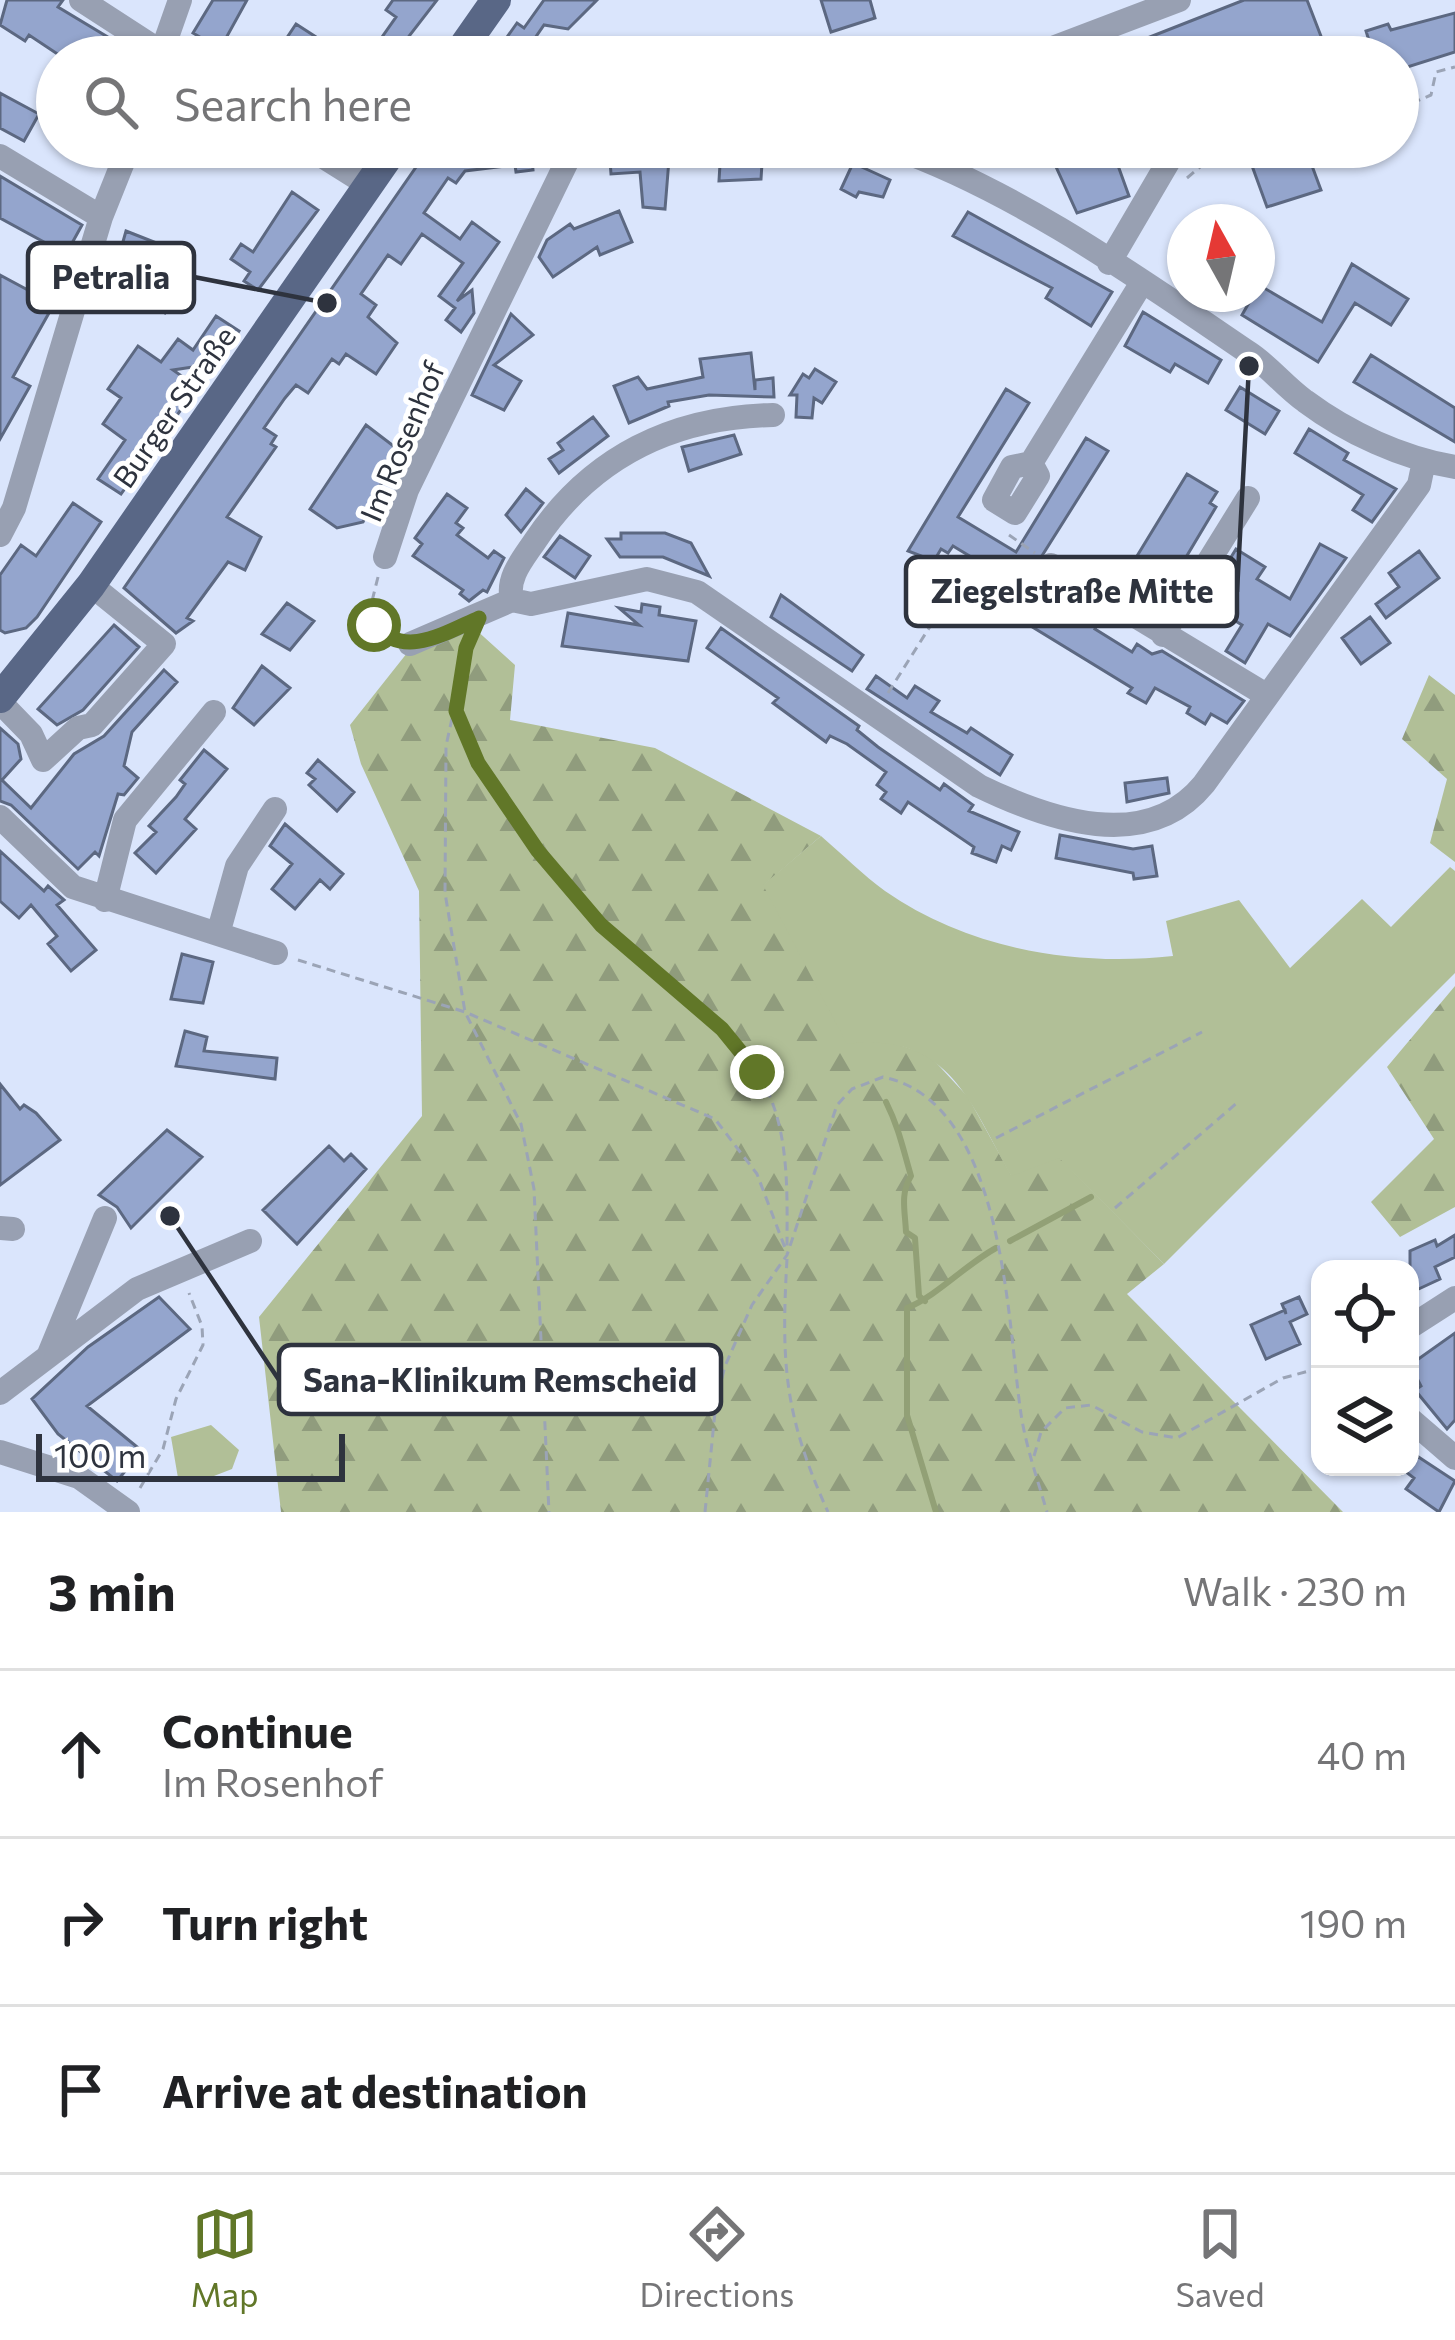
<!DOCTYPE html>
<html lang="en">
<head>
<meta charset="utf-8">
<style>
	body { margin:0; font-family:Commissioner,sans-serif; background:#f2f2f2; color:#202124 }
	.controls { position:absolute; right:36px; bottom:36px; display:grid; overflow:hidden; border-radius:24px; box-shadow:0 3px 9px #0004 }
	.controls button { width:108px; height:108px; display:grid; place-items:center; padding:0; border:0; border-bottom:3px solid #e0e0e0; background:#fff; color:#202124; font:60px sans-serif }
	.compass { position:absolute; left:1167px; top:204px; width:108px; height:108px; border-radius:50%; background:#fff; box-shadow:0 3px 9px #0004; rotate:352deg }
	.scale { position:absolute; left:36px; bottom:30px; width:309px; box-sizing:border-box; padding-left:12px; border:6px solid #2e333e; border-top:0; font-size:33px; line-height:42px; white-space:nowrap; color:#2e333e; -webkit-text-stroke:9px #fff; paint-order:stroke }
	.stop { position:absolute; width:36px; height:36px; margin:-27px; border:9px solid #617728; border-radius:50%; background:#fff }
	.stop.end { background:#617728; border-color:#fff; box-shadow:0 3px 12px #0008 }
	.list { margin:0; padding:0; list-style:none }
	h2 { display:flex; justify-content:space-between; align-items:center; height:156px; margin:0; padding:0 48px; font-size:51px }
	h2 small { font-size:39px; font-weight:400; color:#757577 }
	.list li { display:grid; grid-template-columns:78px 1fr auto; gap:36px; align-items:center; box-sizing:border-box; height:168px; padding:0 48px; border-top:3px solid #e0e0e0 }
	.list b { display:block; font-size:45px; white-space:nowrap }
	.list p { margin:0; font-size:39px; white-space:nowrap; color:#757577 }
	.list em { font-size:39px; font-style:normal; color:#757577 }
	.icon { flex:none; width:66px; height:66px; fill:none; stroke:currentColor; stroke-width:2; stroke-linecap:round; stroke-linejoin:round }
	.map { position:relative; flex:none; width:1455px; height:1512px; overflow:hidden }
	.search { position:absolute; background:#fff; box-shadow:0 3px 9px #0004; left:36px; right:36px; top:36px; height:132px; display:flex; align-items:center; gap:30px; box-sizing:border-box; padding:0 42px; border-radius:66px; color:#757577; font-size:45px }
	.sheet { height:660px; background:#fff }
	nav { display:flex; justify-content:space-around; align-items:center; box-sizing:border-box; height:168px; border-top:3px solid #e0e0e0; background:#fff; font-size:33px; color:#757577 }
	nav a { display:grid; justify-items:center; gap:6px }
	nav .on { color:#617728 }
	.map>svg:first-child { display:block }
	.forest { fill:url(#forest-firs) }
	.green { fill:#b1bf97 }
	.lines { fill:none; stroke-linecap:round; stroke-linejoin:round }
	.stream { stroke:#92a076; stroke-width:6 }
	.building { fill:#94a5cd; stroke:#5c6881; stroke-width:3 }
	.path { stroke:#9ba4b6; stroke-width:3; stroke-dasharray:9 6; stroke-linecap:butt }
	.minor { stroke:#98a0b2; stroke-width:24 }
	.major { stroke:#596786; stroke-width:30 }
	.route { stroke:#617728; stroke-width:15 }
	.labels { text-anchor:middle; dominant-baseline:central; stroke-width:10; stroke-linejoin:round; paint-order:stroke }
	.street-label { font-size:30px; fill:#2e333e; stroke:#fff }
	.leader { fill:none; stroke:#2e333e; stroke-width:4.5 }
	.callout-dot { fill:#2e333e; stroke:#fff; stroke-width:4.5 }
	.callout { fill:#fff; stroke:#2e333e; stroke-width:4.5 }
	.callout-label { font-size:33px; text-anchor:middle; font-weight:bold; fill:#2e333e }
</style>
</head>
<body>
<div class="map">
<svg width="1455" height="1512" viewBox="0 0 1455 1512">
	<defs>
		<pattern id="forest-firs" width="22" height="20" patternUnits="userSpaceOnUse" patternTransform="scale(3)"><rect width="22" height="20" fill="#b1bf97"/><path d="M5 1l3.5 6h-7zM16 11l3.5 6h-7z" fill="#909c7d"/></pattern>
	</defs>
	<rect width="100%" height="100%" fill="#dae5fc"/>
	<path class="forest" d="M 474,628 L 515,665 L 510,720 L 655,748 L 821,836 L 764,885 L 885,1040 L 929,1055 L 968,1097 L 1011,1175 L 1059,1157 L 1164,1264 L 1127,1294 L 1343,1512 L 281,1512 L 259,1317 L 422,1116 L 419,891 L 361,764 L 350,725 L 411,648 Z
		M 1429,675 L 1455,695 L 1455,862 L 1430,843 L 1447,779 L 1402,739 Z
		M 1455,986 L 1455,1207 L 1400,1237 L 1371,1202 L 1434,1139 L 1387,1067 Z"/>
	<path class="green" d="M 821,836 C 842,854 863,875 885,891 C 968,949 1075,967 1173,956 L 1166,921 L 1239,900 L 1290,968 L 1362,899 L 1391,927 L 1450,867 L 1455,871 L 1455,973 L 1164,1264 L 1059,1158 L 1011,1176 C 969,1099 947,1032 847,1044 L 763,885 Z
		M 211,1425 L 239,1450 L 232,1469 L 201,1481 L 178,1478 L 171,1437 Z"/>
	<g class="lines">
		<path class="stream" d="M 886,1102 C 899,1128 903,1149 911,1176 C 900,1194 905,1210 906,1232 L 915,1238 L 919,1296 L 925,1301
			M 1010,1241 L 1091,1197
			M 936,1512 L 907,1415 L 907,1308 C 937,1296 965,1265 996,1248"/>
	</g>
	<path class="building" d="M 7,0 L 63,0 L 58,7 L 121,45 L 114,56 L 101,47 L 94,57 L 62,57 L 29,35 L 25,41 L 0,25 Z
		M 213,0 L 247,0 L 220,49 L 193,33 Z
		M 393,0 L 437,0 L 406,40 L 424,57 L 368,57 L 396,17 L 386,10 Z
		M 544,0 L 597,0 L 568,29 L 544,25 L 522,57 L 493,57 L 517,23 L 524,28 Z
		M 821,0 L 870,0 L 875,18 L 831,32 Z
		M 1244,0 L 1307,0 L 1329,57 L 1099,57 Z
		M 1455,13 L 1455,52 L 1398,70 L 1398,57 L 1374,57 L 1366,31 L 1388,24 L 1391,30 Z
		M 296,24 L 347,57 L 291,57 L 298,47 L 286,39 Z
		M 0,93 L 39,114 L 24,141 L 0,128 Z
		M 430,147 L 531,147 L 533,170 L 516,172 L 515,165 L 465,171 L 456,183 L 448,178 L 424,213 L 460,239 L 472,222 L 499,242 L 457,301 L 472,290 L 474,313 L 461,332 L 446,320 L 455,308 L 439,296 L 463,263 L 422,234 L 401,264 L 388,255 L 361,294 L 376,305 L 368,317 L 397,343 L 376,374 L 346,354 L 339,364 L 332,359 L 308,393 L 296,385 L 285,398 L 264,428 L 276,436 L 271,444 L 276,447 L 227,517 L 261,537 L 245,570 L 228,562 L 187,618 L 193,621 L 176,633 L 124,588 Z
		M 609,147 L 670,147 L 665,209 L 643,207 L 640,172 L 611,174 Z
		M 712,147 L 763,147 L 761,179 L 719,181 L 720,164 L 711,164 Z
		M 1047,147 L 1078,147 L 1083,160 L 1112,149 L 1129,196 L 1077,213 Z
		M 1260,147 L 1272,147 L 1275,155 L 1305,147 L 1321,190 L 1267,207 L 1247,152 Z
		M 853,163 L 890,180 L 883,197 L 859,192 L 856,197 L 841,189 Z
		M 0,176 L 82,225 L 66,254 L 0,218 Z
		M 292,192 L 318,210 L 258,290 L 244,281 L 250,272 L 231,259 L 241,244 L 253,252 Z
		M 619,211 L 632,242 L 600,255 L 597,247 L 553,277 L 539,257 L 547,240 L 570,224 L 574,229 Z
		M 968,212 L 1112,292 L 1091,326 L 1046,298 L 1052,288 L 953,236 Z
		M 126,231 L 159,244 L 149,281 L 175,300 L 165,313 L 113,277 Z
		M 1352,264 L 1408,299 L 1391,325 L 1355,303 L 1318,362 L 1242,315 L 1259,285 L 1322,322 Z
		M 0,275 L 54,304 L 13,377 L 30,386 L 0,439 Z
		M 1143,312 L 1221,360 L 1208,383 L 1175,364 L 1170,372 L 1125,346 Z
		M 511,314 L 533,335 L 494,365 L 521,381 L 504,410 L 472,395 Z
		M 216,316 L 239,331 L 225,354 L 216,348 L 208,361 L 213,364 L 173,370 L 197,387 L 121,494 L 98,479 L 125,440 L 103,424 L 121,398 L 108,389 L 138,346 L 161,362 L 178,339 L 193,350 Z
		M 751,353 L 755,390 L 755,380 L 773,378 L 774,397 L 709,395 L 668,402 L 669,406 L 629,423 L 614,386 L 638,377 L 647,389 L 703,377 L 700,359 Z
		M 1371,355 L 1455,408 L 1455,442 L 1354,382 Z
		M 815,369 L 836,382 L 822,403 L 814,398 L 812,418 L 796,417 L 797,395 L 790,395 L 803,374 L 809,378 Z
		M 1240,387 L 1279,411 L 1265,434 L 1226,410 Z
		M 1006,389 L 1029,403 L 958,517 L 1016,552 L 1086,438 L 1108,451 L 1028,578 L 1047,589 L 1042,597 L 1080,620 L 1084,612 L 1100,622 L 1095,629 L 1132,652 L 1137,644 L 1152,654 L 1162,651 L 1244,701 L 1227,723 L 1211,714 L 1205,724 L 1187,713 L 1190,707 L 1155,688 L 1146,703 L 1128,693 L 1132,688 L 993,603 L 995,598 L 986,593 L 993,581 L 986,576 L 991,569 L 953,546 L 948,553 L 941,549 L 934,561 L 908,551 Z
		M 593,417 L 608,436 L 559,473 L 549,459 L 563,450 L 558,443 Z
		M 366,425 L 404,454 L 379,487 L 363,522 L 337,528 L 310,509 Z
		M 1309,429 L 1348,453 L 1344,460 L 1396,489 L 1372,522 L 1353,510 L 1363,495 L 1295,453 Z
		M 734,435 L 741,454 L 689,471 L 682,447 Z
		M 1187,474 L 1217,492 L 1210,503 L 1216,507 L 1161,599 L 1154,594 L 1148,604 L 1125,590 L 1123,579 Z
		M 526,489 L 543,503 L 521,532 L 506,515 Z
		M 447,494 L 467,508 L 456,523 L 463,528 L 457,535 L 488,558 L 494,551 L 504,558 L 487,592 L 483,590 L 469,601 L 460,594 L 463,590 L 413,556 L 422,544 L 415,538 Z
		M 73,503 L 101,522 L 37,617 L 26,628 L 5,633 L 0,630 L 0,575 L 21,545 L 36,556 Z
		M 621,533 L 665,533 L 691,543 L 709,576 L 663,557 L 620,557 L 607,539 L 621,539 Z
		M 560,536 L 590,556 L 575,578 L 544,557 Z
		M 1320,544 L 1346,558 L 1290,636 L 1268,624 L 1245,663 L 1226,651 L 1242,625 L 1216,609 L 1226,592 L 1214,585 L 1236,549 L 1265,567 L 1257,579 L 1290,599 Z
		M 1419,551 L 1439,578 L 1386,618 L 1376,604 L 1399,587 L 1389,573 Z
		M 781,595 L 863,655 L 852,671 L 771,617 Z
		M 287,603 L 314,621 L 290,650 L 262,634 Z
		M 642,604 L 660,607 L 659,615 L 696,621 L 688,661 L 562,646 L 568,613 L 639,625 L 619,608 L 641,612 Z
		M 1370,617 L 1390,643 L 1361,664 L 1342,638 Z
		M 114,625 L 139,647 L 83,710 L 57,725 L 38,709 Z
		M 721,628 L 859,726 L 857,730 L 878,747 L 940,790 L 944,784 L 973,805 L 969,811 L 1019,832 L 1011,850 L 1002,846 L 996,862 L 972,853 L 974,847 L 908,802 L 901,813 L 881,799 L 886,792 L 877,785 L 886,772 L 847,744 L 830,736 L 826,742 L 773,703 L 778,698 L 707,648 Z
		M 262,666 L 290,688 L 254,725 L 233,708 Z
		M 164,670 L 177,682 L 132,732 L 124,766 L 138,778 L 124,795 L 118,794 L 99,856 L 95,852 L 78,869 L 11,805 L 0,801 L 0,728 L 18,744 L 21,759 L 2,780 L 31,808 L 74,754 L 104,736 Z
		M 876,676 L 907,698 L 915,686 L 939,701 L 931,712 L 967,733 L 971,728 L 1012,755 L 1000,775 L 867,689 Z
		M 204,750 L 227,769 L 185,819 L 196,829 L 156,873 L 135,853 L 156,832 L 149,826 L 176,797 L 185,784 L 180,780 Z
		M 318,760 L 354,792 L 337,811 L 309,785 L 315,779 L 307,773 Z
		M 1167,778 L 1169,793 L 1127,802 L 1125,783 Z
		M 285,824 L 343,874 L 330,889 L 320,880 L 295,909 L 272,889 L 292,864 L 270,846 Z
		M 1060,835 L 1133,849 L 1152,846 L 1157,876 L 1134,879 L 1133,873 L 1056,858 Z
		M 0,851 L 44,891 L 48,886 L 64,900 L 57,905 L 96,950 L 71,971 L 48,944 L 57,936 L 31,905 L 19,918 L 0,901 Z
		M 182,954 L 213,962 L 203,1003 L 171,999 Z
		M 185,1031 L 207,1037 L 204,1051 L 277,1058 L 275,1079 L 176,1066 Z
		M 0,1084 L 20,1109 L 24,1105 L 36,1113 L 60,1140 L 0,1185 Z
		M 167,1130 L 202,1157 L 131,1228 L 117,1207 L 99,1195 Z
		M 329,1146 L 344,1161 L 351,1154 L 366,1169 L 297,1244 L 263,1210 Z
		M 1455,1235 L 1455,1257 L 1435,1267 L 1440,1279 L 1410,1293 L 1410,1251 L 1435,1240 L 1437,1246 Z
		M 159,1297 L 190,1329 L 87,1406 L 142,1451 L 117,1481 L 58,1434 L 32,1399 L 88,1347 Z
		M 1299,1297 L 1307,1314 L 1290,1322 L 1300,1344 L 1266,1359 L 1251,1325 L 1285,1310 L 1286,1314 L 1282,1304 Z
		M 1455,1333 L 1455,1420 L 1447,1429 L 1415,1390 L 1421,1386 L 1410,1365 Z
		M 1417,1456 L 1455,1481 L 1439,1512 L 1406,1489 L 1414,1478 L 1406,1472 Z"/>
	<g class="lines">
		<path class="path" d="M 1398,109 L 1431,95 L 1436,72 L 1455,67
			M 1187,178 L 1218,152 L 1239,147
			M 1009,535 L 1035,553
			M 378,577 L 369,613 L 386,637
			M 468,645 L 446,746 L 445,893 L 465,1012 L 521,1124 L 534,1189 L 549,1512
			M 888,693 L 948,598
			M 456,711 C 490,788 541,871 605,928 C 659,977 732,1020 766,1088 C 790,1136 787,1198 787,1250
			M 298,960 L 465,1012 L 715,1119 L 757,1174 L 787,1253
			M 996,1138 L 1202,1032
			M 1115,1208 L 1238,1102
			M 787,1259 C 781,1363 784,1415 828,1512
			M 1034,1456 L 1041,1432 L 1065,1408 L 1091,1405 L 1142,1432 L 1177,1438 L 1283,1378 L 1320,1368
			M 140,1488 L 163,1449 L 176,1399 L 203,1345 L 202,1326 L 189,1293
			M 705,1512 L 716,1402 L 725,1366 L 752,1305 L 787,1255 L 837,1105 L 852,1089 L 883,1077 C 1005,1102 1007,1321 1021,1414 C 1026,1447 1038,1481 1047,1512"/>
		<path class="minor" d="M 81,0 L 169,57
			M 160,57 L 180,0
			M 1029,57 L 1179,0
			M 308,147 L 370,186
			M 891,147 C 1015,190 1140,279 1249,353 C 1269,366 1285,387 1305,401 C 1348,433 1402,458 1455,467
			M 0,156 L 101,217
			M 1109,263 L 1177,147
			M 1031,463 L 1038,476 L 1015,513 L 994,500 L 1012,467 L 1031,463 L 1141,284
			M 0,535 L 14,508 L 101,217 L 129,147
			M 385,557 L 407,490 L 574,147
			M 1051,565 L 1266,695
			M 512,600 C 506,578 523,559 535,541 C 591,457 673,417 773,415
			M 1163,635 L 1248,498
			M 410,644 L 512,600 L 531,604 L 647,579 L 697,592 L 979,786 C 1049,820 1147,854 1204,784 L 1419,485 L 1424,461
			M 0,702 L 31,734 L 43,760 L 78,728 L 92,725 L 164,644 L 91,585
			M 0,817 L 73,887 L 276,953
			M 105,900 L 125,820 L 214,712
			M 218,934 L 237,866 L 275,809
			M 0,1228 L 13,1229
			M 1410,1327 L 1455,1298
			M 49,1354 L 105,1218
			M 0,1393 L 137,1289 L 250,1241
			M 1410,1419 L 1455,1458
			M 0,1452 L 79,1477 L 128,1512"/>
		<path class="major" d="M 456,57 L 496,0
			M 0,698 L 91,585 L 395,147"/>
	</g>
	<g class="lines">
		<path class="route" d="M 374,625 C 404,659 443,634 479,618 L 466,648 L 456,711 L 478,763 L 538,851 L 601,925 L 722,1029 L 757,1072"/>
	</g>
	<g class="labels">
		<g class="street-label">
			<text transform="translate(173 406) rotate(-55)">Burger Straße</text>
			<text transform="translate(401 441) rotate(-67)">Im Rosenhof</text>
		</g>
	</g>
	<path class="leader" d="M327 303L194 277M1249 366L1237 592M170 1216L279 1380"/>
	<g class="callout-dot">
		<circle cx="327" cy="303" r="12"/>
		<circle cx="1249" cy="366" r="12"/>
		<circle cx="170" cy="1216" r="12"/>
	</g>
	<g class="callout">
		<rect x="28" y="243" width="166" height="69" rx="12"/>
		<rect x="906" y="557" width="331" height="69" rx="12"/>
		<rect x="279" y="1345" width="442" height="69" rx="12"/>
	</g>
	<g class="callout-label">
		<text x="111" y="289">Petralia</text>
		<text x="1072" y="603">Ziegelstraße Mitte</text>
		<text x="500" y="1392">Sana-Klinikum Remscheid</text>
	</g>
</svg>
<div class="controls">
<button><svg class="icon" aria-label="locate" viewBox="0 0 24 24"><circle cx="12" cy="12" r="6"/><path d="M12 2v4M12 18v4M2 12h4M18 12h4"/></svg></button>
<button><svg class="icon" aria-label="layers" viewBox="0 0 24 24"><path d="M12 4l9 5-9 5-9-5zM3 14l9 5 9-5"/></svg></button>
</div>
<svg class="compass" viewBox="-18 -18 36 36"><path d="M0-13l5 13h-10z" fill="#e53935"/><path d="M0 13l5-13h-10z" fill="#757577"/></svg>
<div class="scale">100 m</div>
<div class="stop" style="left:374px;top:625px"></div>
<div class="stop end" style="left:757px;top:1072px"></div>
<div class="search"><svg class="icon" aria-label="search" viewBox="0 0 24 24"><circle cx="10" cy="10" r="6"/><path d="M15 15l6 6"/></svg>Search here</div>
</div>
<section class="sheet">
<h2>3 min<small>Walk · 230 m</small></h2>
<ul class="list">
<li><svg class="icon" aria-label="ahead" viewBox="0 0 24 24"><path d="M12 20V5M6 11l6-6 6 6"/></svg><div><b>Continue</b><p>Im Rosenhof</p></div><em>40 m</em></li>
<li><svg class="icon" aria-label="right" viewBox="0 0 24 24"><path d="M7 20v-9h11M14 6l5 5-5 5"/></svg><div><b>Turn right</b></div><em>190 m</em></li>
<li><svg class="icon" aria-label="arrive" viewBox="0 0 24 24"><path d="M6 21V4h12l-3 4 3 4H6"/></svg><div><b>Arrive at destination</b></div></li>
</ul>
</section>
<nav>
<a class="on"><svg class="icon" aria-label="map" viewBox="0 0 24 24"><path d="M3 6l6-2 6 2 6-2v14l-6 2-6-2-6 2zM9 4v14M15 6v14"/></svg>Map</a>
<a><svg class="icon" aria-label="directions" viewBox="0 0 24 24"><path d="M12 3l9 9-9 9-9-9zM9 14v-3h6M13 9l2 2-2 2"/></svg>Directions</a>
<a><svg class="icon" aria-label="saved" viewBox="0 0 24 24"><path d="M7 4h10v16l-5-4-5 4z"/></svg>Saved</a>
</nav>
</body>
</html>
